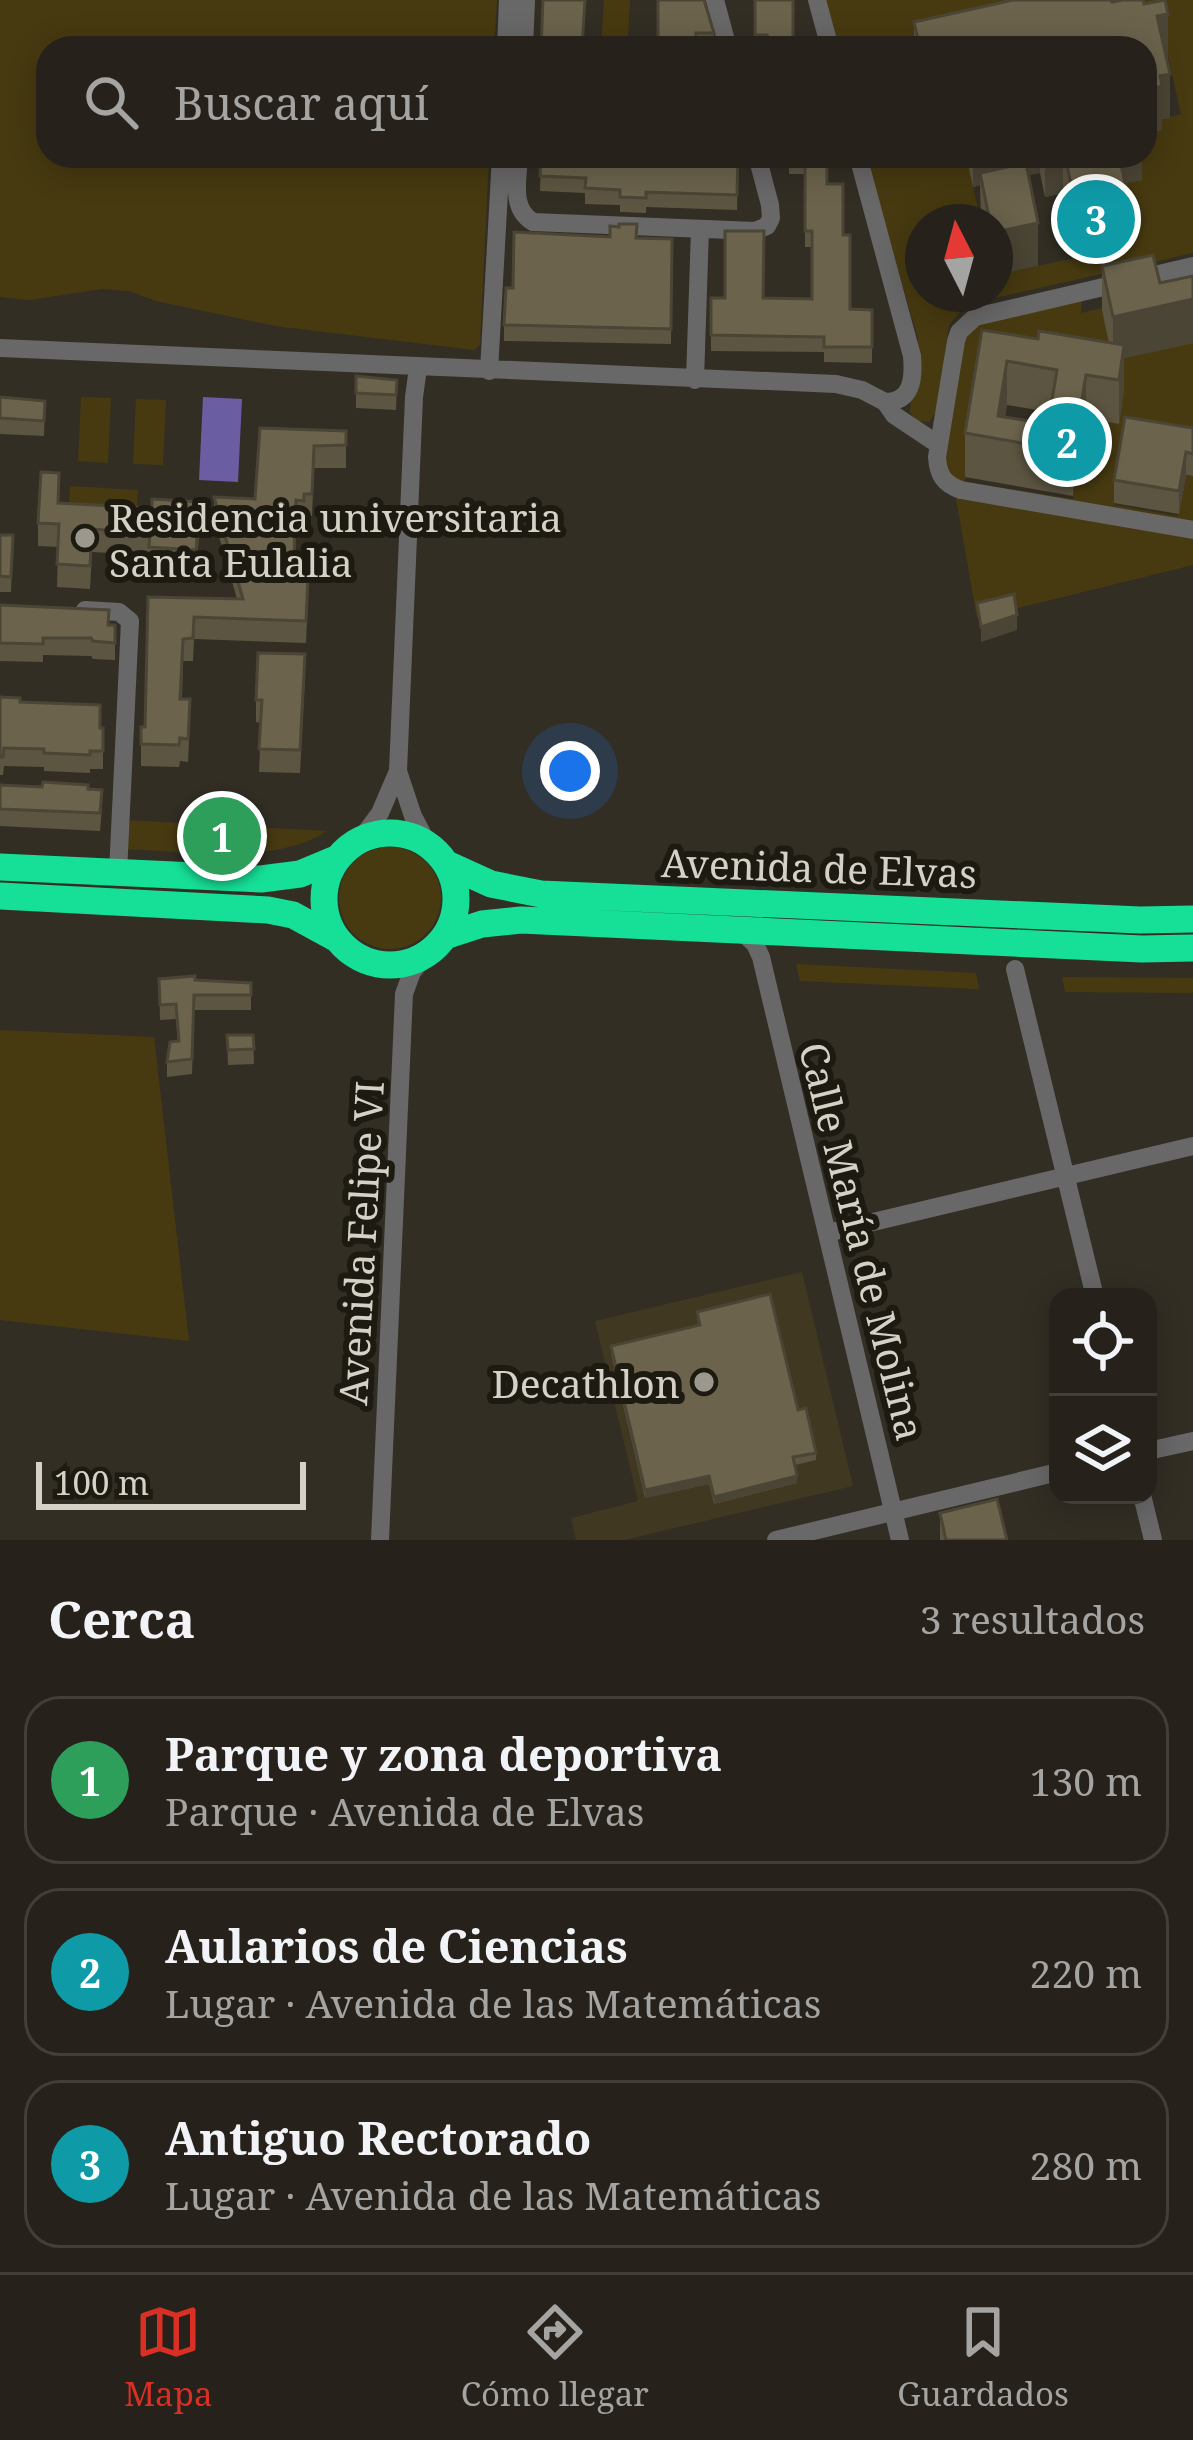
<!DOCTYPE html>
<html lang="es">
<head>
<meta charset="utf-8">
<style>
	body { margin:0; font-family:"Noto Serif",serif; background:#322f28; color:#f1f3f6 }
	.controls { position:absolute; right:36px; bottom:36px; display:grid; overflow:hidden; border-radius:24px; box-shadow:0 6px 30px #0003 }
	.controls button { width:108px; height:108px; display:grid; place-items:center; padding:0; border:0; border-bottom:3px solid #423f3a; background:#26221b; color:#f1f3f6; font:60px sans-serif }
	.compass { position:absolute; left:905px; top:204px; width:108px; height:108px; border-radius:50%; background:#26221b; box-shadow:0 6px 30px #0003; rotate:354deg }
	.scale { position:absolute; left:36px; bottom:30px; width:270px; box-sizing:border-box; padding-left:12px; border:6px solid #d5d1c6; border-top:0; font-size:33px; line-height:42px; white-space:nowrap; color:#d5d1c6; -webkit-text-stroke:9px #1c1a11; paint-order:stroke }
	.you { position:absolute; left:570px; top:771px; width:42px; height:42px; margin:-30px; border:9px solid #fff; border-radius:50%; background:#1a73e8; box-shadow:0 0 0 18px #1a73e833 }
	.badge { display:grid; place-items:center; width:78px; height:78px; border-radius:50%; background:#d93025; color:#fff; font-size:39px; font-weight:700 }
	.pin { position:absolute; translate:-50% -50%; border:6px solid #fff; box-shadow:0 3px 12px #0006 }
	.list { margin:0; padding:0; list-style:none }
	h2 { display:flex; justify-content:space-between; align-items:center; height:156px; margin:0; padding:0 48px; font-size:51px }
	h2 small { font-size:39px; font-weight:400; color:#a4a4a3 }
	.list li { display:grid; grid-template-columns:78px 1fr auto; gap:36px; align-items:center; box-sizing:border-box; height:168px; margin:0 24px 24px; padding:0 24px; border:3px solid #423f3a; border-radius:36px }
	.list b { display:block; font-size:45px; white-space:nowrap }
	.list p { margin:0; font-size:39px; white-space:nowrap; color:#a4a4a3 }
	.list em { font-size:39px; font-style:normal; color:#a4a4a3 }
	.icon { flex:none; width:66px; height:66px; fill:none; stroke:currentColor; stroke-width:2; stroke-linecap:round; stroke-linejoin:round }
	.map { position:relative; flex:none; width:1193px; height:1540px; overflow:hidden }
	.search { position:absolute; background:#26221b; box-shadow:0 6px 30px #0003; left:36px; right:36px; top:36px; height:132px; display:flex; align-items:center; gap:30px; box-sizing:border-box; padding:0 42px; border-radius:36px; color:#a4a4a3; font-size:45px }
	.sheet { height:732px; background:#26221b }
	nav { display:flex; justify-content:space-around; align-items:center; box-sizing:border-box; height:168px; border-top:3px solid #423f3a; background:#26221b; font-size:33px; color:#a4a4a3 }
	nav a { display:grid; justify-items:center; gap:6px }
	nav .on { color:#d93025 }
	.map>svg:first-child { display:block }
	.built { fill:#403821 }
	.green { fill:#473a11; fill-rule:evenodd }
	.water { fill:#6a5da2 }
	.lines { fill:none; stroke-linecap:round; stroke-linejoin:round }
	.street { stroke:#686869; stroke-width:18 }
	.fast { stroke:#16e098; stroke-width:27 }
	.wall { fill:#5c5541; fill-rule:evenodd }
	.shaded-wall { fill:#4b4535 }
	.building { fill:#6b634c; stroke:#4b4535; stroke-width:3; fill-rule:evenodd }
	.poi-dot { fill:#9c988d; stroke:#1c1a11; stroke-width:4.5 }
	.labels { text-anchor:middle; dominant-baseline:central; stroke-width:12; stroke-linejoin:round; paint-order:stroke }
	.poi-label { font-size:39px; fill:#d5d1c6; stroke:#1c1a11; text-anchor:start }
	.street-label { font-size:39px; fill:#d5d1c6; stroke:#1c1a11 }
</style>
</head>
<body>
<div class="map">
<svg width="1193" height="1540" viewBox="0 0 1193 1540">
	<rect width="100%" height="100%" fill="#322e24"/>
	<path class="built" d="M 802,1272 L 853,1486 L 624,1540 L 576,1540 L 571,1518 L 638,1501 L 595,1321 Z"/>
	<path class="green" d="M 0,0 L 497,0 L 494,48 L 48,48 L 48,156 L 489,156 L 480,345 L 474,350 L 275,326 L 156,301 L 129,291 L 102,289 L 29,300 L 0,297 Z
		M 604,0 L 630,0 L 628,38 L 645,40 L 645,48 L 601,48 Z
		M 824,0 L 1085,0 L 994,48 L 837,48 Z
		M 1134,0 L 1193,0 L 1193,253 L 982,301 L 961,311 L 949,325 L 936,412 L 929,422 L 917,421 L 910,413 L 911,401 L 919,389 L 918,338 L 865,156 L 966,156 L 981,222 L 923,222 L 923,294 L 995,294 L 995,275 L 1076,258 L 1076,251 L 1127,240 L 1116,185 L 1137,156 L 1145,156 L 1145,134 L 1160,120 L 1181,114 L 1165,44 Z
		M 1193,287 L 1193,451 L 1125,440 L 1114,505 L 1178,516 L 1186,475 L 1193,476 L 1193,522 L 961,483 L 951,477 L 944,463 L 962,338 L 979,322 L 1082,298 L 1081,313 ZM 982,374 L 1086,418 L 1073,499 L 965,482 Z
		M 81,397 L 111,398 L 108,463 L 78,461 Z
		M 136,399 L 166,400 L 163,465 L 133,464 Z
		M 70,486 L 138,490 L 136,525 L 68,522 Z
		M 955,493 L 1193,536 L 1193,565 L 977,618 Z
		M 125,820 L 327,831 C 273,866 186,851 124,849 Z
		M339 898a51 51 0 1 1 102 0a51 51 0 1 1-102 0Z
		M 796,964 L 976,973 L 979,989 L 800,981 Z
		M 1062,977 L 1193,978 L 1193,993 L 1065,992 Z
		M 0,1030 L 154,1037 L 189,1341 L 0,1320 Z"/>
	<path class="water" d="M 203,397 L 242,399 L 238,482 L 199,480 Z"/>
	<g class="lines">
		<path class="street" d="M 715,0 L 728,48
			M 817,0 L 830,48
			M 506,48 L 508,0
			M 524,48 L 526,0
			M 519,156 C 518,180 510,208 533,222 L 755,231 L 767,226 L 771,218 L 770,205 L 757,156
			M 858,156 L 912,356 C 914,379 912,402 885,402
			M 1193,266 L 975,317 L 959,332 L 956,341 L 937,457 C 938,475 944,484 961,490 L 1193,530
			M 0,348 L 836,384 L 862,390 L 885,402 L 894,415 L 939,445
			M 418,368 L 414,397 L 398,771 L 413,816 L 428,845
			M 489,371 L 501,156
			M 695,380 L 700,229
			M 85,610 L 119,612 L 130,621 L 118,873
			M 360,840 L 380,813 L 398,771
			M 742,932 L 755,944 L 761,957 L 900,1540
			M 1015,969 L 1095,1297
			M 827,1233 L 1193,1146
			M 1148,1451 L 1193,1441
			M 1142,1495 L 1153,1540
			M 380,1540 L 404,994 L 412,972 L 425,956
			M 776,1540 L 1058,1472"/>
		<path class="fast" d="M324 899a66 66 0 1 1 132 0a66 66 0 1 1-132 0Z
			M 447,864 L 491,884 L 541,894 L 1140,920 L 1193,919
			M 0,867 L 261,879 L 300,874 L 336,859
			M 0,896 L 268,910 L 293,915 L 337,939
			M 445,936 L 482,924 L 521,920 L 1142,949 L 1193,948"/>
	</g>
	<path class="wall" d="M 658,0 L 714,33 L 714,48 L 658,48 Z
		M 755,0 L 793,48 L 755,48 Z
		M 1004,0 L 1116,0 L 1111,1 L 1168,57 L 1166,58 L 1170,118 L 1162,119 L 1162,130 L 1145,134 L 1145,48 L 914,48 L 914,22 L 1004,2 Z
		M 541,156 L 738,157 L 737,210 L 646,207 L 646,213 L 620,212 L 620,205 L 585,204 L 585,193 L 540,191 Z
		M 789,156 L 827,156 L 827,184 L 843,235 L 850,309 L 872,310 L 872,363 L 824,362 L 824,352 L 711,351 L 711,298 L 812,299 L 812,247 L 805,247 L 805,174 L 789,174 Z
		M 966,156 L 1142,156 L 1142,180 L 1125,183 L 1128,240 L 1076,251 L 1063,193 L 1045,197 L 1040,173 L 1028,175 L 1038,266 L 995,222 L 981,222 L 980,185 L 973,187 Z
		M 636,238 L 672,239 L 671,344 L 504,341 L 504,325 L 513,288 Z
		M 1102,266 L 1160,283 L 1193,276 L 1193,343 L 1124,358 L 1124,389 L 1119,424 L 1086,418 L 1073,496 L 965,477 L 965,433 L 982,330 L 1038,339 L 1109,343 L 1102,310 ZM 1007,405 L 1050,412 L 1048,424 L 1005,417 Z
		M 356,376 L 397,380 L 396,410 L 356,408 Z
		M 0,397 L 45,401 L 44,436 L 0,434 Z
		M 260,428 L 346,431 L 346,468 L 314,468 L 312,516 L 304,516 L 304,524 L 296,522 L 295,554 L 309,577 L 306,643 L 194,639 L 193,661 L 183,661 L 182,699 L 190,721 L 188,762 L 180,761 L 179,767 L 141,766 L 141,727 L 145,727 L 148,597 L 237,599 L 214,519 L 214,497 L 255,499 Z
		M 1193,428 L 1193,476 L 1186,475 L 1179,514 L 1114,503 L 1114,480 Z
		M 59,503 L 200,525 L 196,573 L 149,570 L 149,555 L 92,552 L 90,589 L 57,587 L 58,547 L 38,546 L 38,523 Z
		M 0,535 L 13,535 L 11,592 L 0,592 Z
		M 0,605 L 115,625 L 115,660 L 93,659 L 91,656 L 43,655 L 43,662 L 0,661 Z
		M 305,677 L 300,773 L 259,772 L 261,723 L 256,722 L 256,700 Z
		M 0,697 L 103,728 L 103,769 L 90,769 L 90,773 L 44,771 L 44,767 L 4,766 L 3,775 L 0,775 Z
		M 0,785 L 88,789 L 102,807 L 100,831 L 0,826 Z
		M 159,979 L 251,983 L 251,1010 L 194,1010 L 192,1074 L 167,1077 L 167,1062 L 178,1041 L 176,1019 L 160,1020 Z
		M 227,1035 L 253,1035 L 254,1064 L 228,1065 Z
		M 697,1312 L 798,1410 L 816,1453 L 816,1460 L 795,1465 L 797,1483 L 714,1504 L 709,1484 L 645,1498 L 611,1354 L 611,1346 L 698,1325 Z
		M 940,1513 L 1007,1540 L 940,1540 Z"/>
	<path class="shaded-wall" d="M 1168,14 L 1168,57 L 1157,60 L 1157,16 Z
		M 1170,74 L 1170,118 L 1162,119 L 1162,130 L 1145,134 L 1145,90 L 1160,76 Z
		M 973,156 L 1040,156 L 1040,173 L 982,185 L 980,173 L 980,185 L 973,187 Z
		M 1045,156 L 1063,156 L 1063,193 L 1045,197 Z
		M 1116,156 L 1142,156 L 1142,180 L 1116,185 Z
		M 1128,196 L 1128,240 L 1076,251 L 1076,207 Z
		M 1038,223 L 1038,266 L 995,275 L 995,232 Z
		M 1193,299 L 1193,343 L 1124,358 L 1124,389 L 1119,424 L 1119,380 L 1113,360 L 1113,317 Z
		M 1007,361 L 1007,405 L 1001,440 L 998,416 Z
		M 1086,375 L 1086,418 L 1073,496 L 1073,452 Z
		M 1186,452 L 1186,475 L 1179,514 L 1179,491 Z
		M 1017,615 L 1017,630 L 981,642 L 981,627 Z
		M 709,1476 L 709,1484 L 645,1498 L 645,1490 Z
		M 797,1476 L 797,1483 L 714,1504 L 714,1497 Z"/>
	<path class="building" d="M 543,0 L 585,0 L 582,48 L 541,48 Z
		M 658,0 L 704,0 L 714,33 L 696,33 L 696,48 L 658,48 Z
		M 755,0 L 793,0 L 793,48 L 767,48 L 767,35 L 755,35 Z
		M 1013,0 L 1111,0 L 1112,2 L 1123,0 L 1143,0 L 1144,4 L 1165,0 L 1168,14 L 1157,16 L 1170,74 L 1160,76 L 1162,86 L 1145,90 L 1145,48 L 920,48 L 914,22 Z
		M 541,156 L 738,157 L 737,195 L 646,192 L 646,198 L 620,197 L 620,190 L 585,188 L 586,178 L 540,176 Z
		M 789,156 L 827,156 L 827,184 L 843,184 L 843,235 L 850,235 L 850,309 L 872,310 L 872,347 L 824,347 L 824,337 L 711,335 L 711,298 L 725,298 L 725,231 L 764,231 L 763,298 L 812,299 L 812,231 L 805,231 L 805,159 L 789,159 Z
		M 1065,156 L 1119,156 L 1128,196 L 1076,207 Z
		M 1026,163 L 1038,223 L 995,232 L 995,222 L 990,222 L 980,173 Z
		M 619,224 L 637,224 L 636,238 L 672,239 L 671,329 L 504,325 L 506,288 L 513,288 L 514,232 L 610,237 L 610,226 L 619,227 Z
		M 1153,255 L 1160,283 L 1193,276 L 1193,299 L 1113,317 L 1102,266 Z
		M 982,330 L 1038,339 L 1039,331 L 1124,345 L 1119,380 L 1086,375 L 1073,452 L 965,433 ZM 1007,361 L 1057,370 L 1048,424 L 998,416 Z
		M 356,376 L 397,380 L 396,395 L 356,393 Z
		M 0,397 L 45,401 L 44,421 L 0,418 Z
		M 1125,417 L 1193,428 L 1193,454 L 1186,452 L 1179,491 L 1114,480 Z
		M 260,428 L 346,431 L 346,445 L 314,446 L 312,494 L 304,494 L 304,501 L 296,500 L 294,554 L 309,555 L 306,621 L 194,617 L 193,638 L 183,639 L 180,699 L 190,699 L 188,739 L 180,738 L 179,745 L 141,744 L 141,727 L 145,727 L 148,597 L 243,599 L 214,497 L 255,499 Z
		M 41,472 L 59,473 L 58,503 L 152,508 L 152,499 L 200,502 L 196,550 L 149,547 L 150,533 L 92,529 L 90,566 L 57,564 L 59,524 L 38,523 Z
		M 0,535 L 13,535 L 11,577 L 0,576 Z
		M 1014,594 L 1017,615 L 981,627 L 977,603 Z
		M 0,605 L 109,610 L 108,625 L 115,625 L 115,643 L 93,641 L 91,638 L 43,638 L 43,644 L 0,643 Z
		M 258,653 L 305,654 L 300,750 L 259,749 L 262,700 L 256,700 Z
		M 0,697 L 20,698 L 20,702 L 100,705 L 100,728 L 103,728 L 103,751 L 90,751 L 90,755 L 44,753 L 44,749 L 4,748 L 3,757 L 0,757 Z
		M 43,782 L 88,785 L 88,789 L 102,790 L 100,813 L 0,809 L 0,785 L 42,787 Z
		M 195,976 L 195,980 L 251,983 L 251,995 L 194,995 L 192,1059 L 167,1062 L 170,1042 L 179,1041 L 176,1004 L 160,1005 L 159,979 Z
		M 227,1035 L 253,1035 L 254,1049 L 228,1050 Z
		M 770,1294 L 798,1410 L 806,1408 L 816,1453 L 793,1457 L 797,1476 L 714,1497 L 709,1476 L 645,1490 L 611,1346 L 700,1325 L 697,1312 Z
		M 997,1499 L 1007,1540 L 946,1540 L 940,1513 Z"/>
	<g class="poi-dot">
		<circle cx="85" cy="538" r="12"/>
		<circle cx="704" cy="1382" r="12"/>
	</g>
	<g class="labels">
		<g class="poi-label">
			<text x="109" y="516">Residencia universitaria<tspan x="109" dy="45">Santa Eulalia</tspan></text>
			<text x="680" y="1382" text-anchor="end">Decathlon</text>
		</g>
		<g class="street-label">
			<text transform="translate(819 867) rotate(2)">Avenida de Elvas</text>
			<text transform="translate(863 1241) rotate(76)">Calle María de Molina</text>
			<text transform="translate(360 1243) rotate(-87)">Avenida Felipe VI</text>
		</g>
	</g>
</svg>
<div class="controls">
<button><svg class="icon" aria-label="locate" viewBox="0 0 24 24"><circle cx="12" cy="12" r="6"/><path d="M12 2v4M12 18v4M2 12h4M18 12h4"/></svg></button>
<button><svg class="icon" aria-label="layers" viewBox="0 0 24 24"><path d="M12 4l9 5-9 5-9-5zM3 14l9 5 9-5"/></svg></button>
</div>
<svg class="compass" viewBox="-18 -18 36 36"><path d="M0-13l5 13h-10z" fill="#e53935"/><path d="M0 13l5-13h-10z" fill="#a4a4a3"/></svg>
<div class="scale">100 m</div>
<div class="you"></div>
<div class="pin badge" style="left:222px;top:836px;background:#2e9e5b">1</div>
<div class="pin badge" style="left:1067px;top:442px;background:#0f9aa8">2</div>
<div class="pin badge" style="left:1096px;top:219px;background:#0f9aa8">3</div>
<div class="search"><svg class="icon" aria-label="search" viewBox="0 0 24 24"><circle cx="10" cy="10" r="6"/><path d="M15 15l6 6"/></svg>Buscar aquí</div>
</div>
<section class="sheet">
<h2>Cerca<small>3 resultados</small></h2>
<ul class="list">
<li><span class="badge" style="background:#2e9e5b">1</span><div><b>Parque y zona deportiva</b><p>Parque · Avenida de Elvas</p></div><em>130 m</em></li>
<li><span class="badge" style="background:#0f9aa8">2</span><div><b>Aularios de Ciencias</b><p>Lugar · Avenida de las Matemáticas</p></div><em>220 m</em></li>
<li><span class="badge" style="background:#0f9aa8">3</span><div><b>Antiguo Rectorado</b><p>Lugar · Avenida de las Matemáticas</p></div><em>280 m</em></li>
</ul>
</section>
<nav>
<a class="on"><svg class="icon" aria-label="map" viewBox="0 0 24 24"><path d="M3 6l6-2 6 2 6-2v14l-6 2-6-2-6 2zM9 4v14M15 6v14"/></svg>Mapa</a>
<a><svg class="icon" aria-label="directions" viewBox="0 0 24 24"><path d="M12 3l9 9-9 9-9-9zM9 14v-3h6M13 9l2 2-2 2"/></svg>Cómo llegar</a>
<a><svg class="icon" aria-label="saved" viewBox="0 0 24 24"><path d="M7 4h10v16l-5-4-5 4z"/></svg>Guardados</a>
</nav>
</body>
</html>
